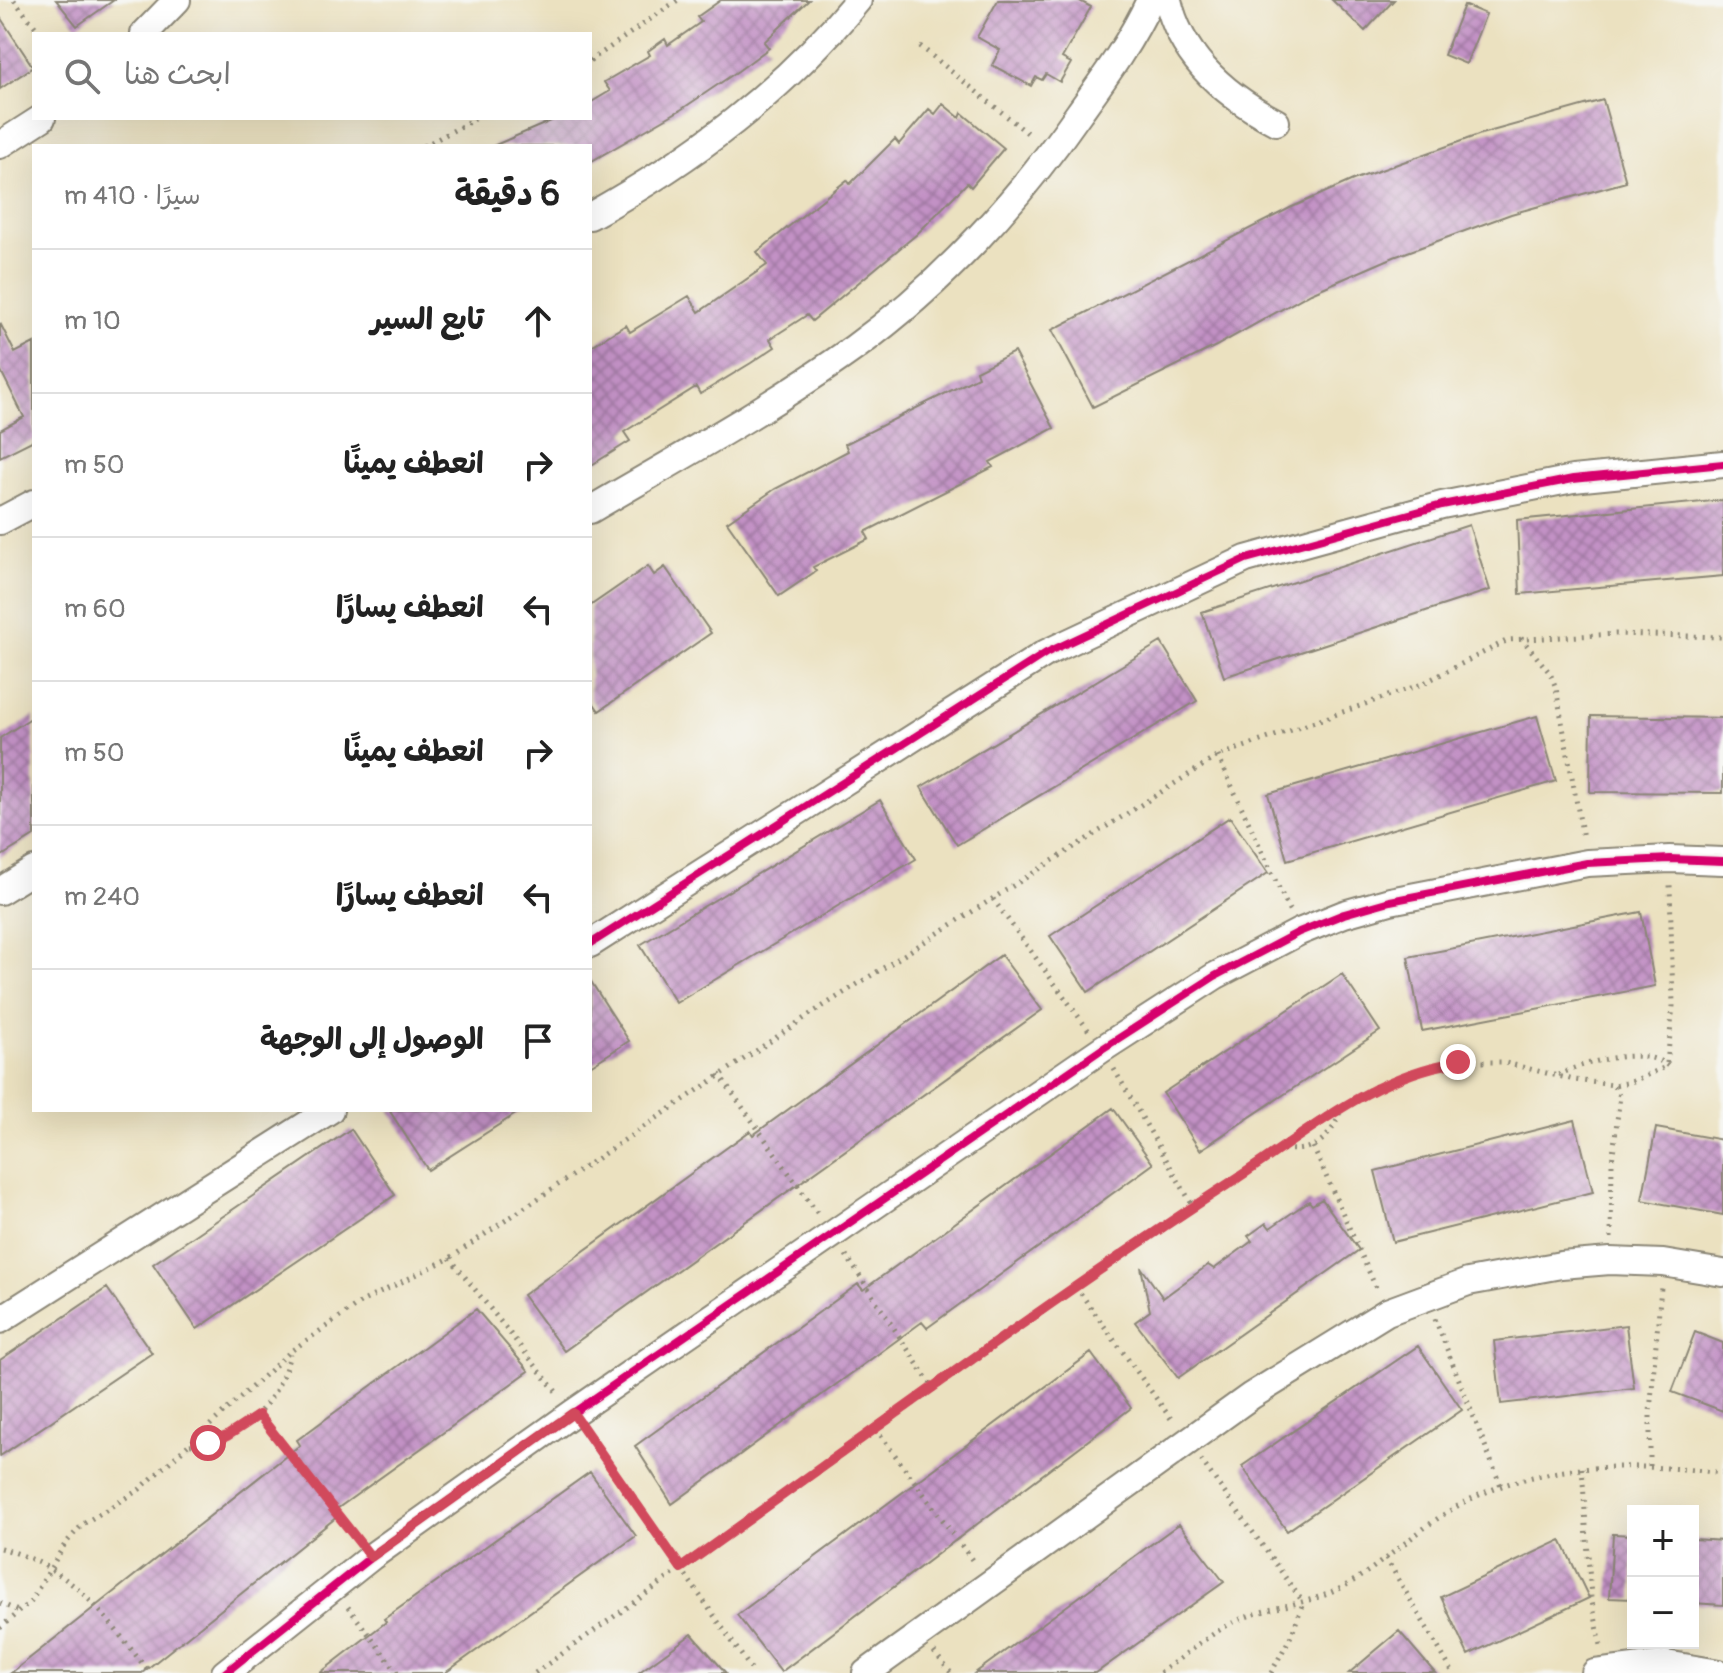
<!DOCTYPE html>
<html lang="ar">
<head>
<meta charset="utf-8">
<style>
	body { margin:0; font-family:Pangolin,"Playpen Sans Arabic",sans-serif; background:#f6f6f6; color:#222; direction:rtl }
	.controls { position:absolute; right:24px; bottom:24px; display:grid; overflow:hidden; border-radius:0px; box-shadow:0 8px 32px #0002 }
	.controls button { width:72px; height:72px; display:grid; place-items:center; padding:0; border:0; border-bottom:2px solid #e0e0e0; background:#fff; color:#222; font:40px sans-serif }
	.stop { position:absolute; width:24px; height:24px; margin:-18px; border:6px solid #d1495b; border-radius:50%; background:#fff }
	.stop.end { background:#d1495b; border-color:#fff; box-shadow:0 2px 8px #0008 }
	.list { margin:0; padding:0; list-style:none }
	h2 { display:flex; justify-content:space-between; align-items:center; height:104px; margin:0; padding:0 32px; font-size:34px }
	h2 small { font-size:26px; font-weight:400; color:#767676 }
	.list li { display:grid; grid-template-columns:52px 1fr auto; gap:24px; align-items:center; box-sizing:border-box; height:144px; padding:0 32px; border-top:2px solid #e0e0e0 }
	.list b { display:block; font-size:30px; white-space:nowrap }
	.list em { font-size:26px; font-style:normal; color:#767676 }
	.icon { flex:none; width:44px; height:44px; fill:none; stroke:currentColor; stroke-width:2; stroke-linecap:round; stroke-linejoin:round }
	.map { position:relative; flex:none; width:1723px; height:1673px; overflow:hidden; direction:ltr }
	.search { position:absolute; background:#fff; box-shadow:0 8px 32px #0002; left:32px; top:32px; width:560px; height:88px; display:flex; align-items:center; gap:20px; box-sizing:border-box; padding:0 28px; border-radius:0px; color:#767676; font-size:30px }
	.panel { position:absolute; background:#fff; box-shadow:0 8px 32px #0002; left:32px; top:144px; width:560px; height:968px; border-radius:0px; direction:rtl }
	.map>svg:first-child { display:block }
	.building { fill:url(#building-cross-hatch) }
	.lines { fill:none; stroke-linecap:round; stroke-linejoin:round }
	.street-casing { stroke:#8b8676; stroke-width:30 }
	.path { stroke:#8b8676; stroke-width:5; stroke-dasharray:2 6; stroke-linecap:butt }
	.street { stroke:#fff; stroke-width:26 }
	.cycleway-casing { stroke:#f6f6f2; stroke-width:13 }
	.cycleway { stroke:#d6006c; stroke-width:8 }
	.route { stroke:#d1495b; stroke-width:10 }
</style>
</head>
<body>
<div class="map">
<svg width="1723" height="1673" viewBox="0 0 1723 1673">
	<defs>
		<pattern id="building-cross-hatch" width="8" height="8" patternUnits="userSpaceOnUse" patternTransform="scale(2)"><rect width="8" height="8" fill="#c291c5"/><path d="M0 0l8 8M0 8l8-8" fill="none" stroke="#9e77a0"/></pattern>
	</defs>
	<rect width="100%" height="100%" fill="#f6f6f2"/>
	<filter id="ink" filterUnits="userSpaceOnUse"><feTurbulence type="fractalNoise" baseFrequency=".0125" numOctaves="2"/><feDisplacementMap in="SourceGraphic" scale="16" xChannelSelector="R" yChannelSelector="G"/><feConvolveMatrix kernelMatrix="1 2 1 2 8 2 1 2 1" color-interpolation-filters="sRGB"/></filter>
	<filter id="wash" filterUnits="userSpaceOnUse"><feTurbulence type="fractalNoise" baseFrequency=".006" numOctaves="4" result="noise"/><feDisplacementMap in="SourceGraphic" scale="32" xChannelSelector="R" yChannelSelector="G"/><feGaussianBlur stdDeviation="1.8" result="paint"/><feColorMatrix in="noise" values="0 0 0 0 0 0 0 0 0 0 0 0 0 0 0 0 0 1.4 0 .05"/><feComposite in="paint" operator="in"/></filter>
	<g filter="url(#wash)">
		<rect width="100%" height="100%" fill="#ebe1c0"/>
		<g id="blocks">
			<path class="building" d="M 56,0 L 114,0 L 77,26 Z
				M 721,0 L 809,0 L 764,42 L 769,48 L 738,71 L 682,109 L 590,162 L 590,146 L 493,146 L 558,118 L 590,118 L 590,103 L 610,91 L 604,82 L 650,55 L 648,51 L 665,39 L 668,45 L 701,22 L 697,17 Z
				M 998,0 L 1078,0 L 1091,7 L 1062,58 L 1071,63 L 1060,82 L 1046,74 L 1042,80 L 1036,77 L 1031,86 L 992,65 L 1000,50 L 977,37 Z
				M 1332,0 L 1394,0 L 1365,31 Z
				M 1464,5 L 1486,14 L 1466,64 L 1444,55 Z
				M 0,17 L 33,67 L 0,89 Z
				M 1603,100 L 1626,182 L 1511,214 L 1394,257 L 1311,293 L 1216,346 L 1093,407 L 1052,330 L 1290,208 L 1353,180 L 1481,134 Z
				M 943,104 L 960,118 L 962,113 L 1004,148 L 971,187 L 967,183 L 917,234 L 812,321 L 807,315 L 770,339 L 775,347 L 751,363 L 700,394 L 696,387 L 624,432 L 630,441 L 590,466 L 590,347 L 626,325 L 630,332 L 689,296 L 699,312 L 767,265 L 757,252 L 847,180 L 850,184 L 895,139 L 899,144 L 929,109 L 935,114 Z
				M 0,323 L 15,353 L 34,343 L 34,440 L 0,457 L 0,430 L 24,417 L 0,369 Z
				M 1014,352 L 1054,428 L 990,462 L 993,467 L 865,532 L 869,539 L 813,567 L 816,571 L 779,596 L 727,522 L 775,489 L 848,451 L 845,444 L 978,377 L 976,371 Z
				M 1723,500 L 1723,576 L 1520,594 L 1517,520 Z
				M 1469,525 L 1490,590 L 1224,677 L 1202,612 Z
				M 648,566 L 654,575 L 665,567 L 711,633 L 599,711 L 590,698 L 590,606 Z
				M 1161,642 L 1197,701 L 957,845 L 921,787 Z
				M 34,716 L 34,836 L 0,857 L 0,738 Z
				M 1537,716 L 1556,781 L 1287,860 L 1268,794 Z
				M 1591,716 L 1723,718 L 1723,793 L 1590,792 Z
				M 880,800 L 916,859 L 676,1003 L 640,945 Z
				M 1230,817 L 1268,873 L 1088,992 L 1050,936 Z
				M 1641,912 L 1655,986 L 1422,1031 L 1408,957 Z
				M 1001,955 L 1042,1010 L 564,1351 L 523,1295 L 750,1131 L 753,1135 Z
				M 1342,974 L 1380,1031 L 1200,1150 L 1163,1093 Z
				M 590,980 L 629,1041 L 590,1066 Z
				M 1113,1108 L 1153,1164 L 927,1328 L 922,1322 L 672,1504 L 635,1446 L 858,1284 L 863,1290 Z
				M 389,1110 L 522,1110 L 428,1170 Z
				M 1575,1120 L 1593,1192 L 1393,1242 L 1375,1171 Z
				M 1656,1128 L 1723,1140 L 1723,1215 L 1642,1200 Z
				M 351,1129 L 395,1195 L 197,1329 L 153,1264 Z
				M 1322,1199 L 1359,1250 L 1178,1378 L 1135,1322 L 1150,1311 L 1141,1267 L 1163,1298 L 1208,1265 L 1214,1269 L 1252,1241 L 1248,1236 L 1266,1223 L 1270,1228 L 1309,1201 L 1312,1205 Z
				M 107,1288 L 152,1353 L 0,1456 L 0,1360 Z
				M 476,1309 L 529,1371 L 334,1511 L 338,1516 L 142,1673 L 11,1673 L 300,1445 L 297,1440 Z
				M 1626,1325 L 1634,1388 L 1501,1404 L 1494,1341 Z
				M 1695,1332 L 1723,1343 L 1723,1411 L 1672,1392 Z
				M 1418,1346 L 1462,1410 L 1287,1531 L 1242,1466 Z
				M 1091,1353 L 1131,1408 L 781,1672 L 737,1615 Z
				M 590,1472 L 636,1536 L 445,1673 L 320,1673 L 386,1622 L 384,1619 Z
				M 1179,1524 L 1224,1582 L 1096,1673 L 975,1673 Z
				M 1613,1534 L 1633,1535 L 1633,1599 L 1609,1598 Z
				M 1693,1539 L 1723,1541 L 1723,1605 L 1693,1603 Z
				M 1561,1540 L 1589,1598 L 1468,1655 L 1441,1597 Z
				M 1399,1631 L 1435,1673 L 1349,1673 Z
				M 692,1634 L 726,1673 L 638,1673 Z"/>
		</g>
	</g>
	<g filter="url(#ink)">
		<use href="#blocks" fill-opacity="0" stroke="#8b8676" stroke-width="2"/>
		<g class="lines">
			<g class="street-casing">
				<path id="street" d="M 1168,0 C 1181,58 1226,96 1276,122
					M 144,34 L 177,0
					M 0,145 L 42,118
					M 590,216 C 693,159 783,91 858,0
					M 590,510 C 679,458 770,408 854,348 C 941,285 1018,201 1079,113 C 1105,77 1132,40 1150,0
					M 0,521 L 34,503
					M 0,891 L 34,870
					M 590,944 L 1046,653 L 1246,559 L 1442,505 L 1573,479 L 1723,464
					M 0,1320 L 330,1110
					M 225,1673 L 371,1557 L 573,1413 L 1102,1049 L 1215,976 L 1299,932 L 1344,914 L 1390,901 L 1587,863 L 1670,859 L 1723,861
					M 866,1673 L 1251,1396 L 1387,1312 L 1468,1282 L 1561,1265 L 1610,1261 L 1663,1263 L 1723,1273
					M 1595,1673 L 1666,1664 L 1719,1673"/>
			</g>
			<path class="path" d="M 14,0 L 41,34
				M 920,46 L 1031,136
				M 590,61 L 678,0
				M 424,146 L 477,118
				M 1521,638 L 1550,673 L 1556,688 L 1583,838
				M 1218,756 L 1290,912
				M 993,899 L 1089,1031
				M 1667,1063 L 1673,1006 L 1670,884
				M 1114,1069 L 1193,1206
				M 719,1074 L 818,1214
				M 1313,1147 L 1378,1292
				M 1283,1149 C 1313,1154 1335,1136 1341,1107
				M 1611,1238 L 1612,1162 L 1620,1096 L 1613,1085
				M 846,1255 L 933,1388
				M 450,1258 L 558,1394
				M 1076,1287 L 1174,1423
				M 1435,1319 L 1501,1486
				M 259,1415 L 355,1537
				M 876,1429 L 975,1564
				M 585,1431 L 754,1673
				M 190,1445 C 243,1437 277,1406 290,1354
				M 1201,1460 L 1303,1602
				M 1650,1466 L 1650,1412 L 1661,1287
				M 1582,1468 L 1591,1597 L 1602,1650
				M 0,1548 C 75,1568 104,1616 150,1673
				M 1386,1558 L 1453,1673
				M 0,1603 L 20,1612
				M 348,1607 L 398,1673
				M 0,1628 L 31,1601 L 65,1544 L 83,1524 L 140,1489 L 291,1351 L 363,1301 L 450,1258 L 812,1013 L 1218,756 L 1422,684 L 1508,640 L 1616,634 L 1723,637
				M 934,1652 L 951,1673
				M 535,1673 L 1076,1287 L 1372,1088 L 1432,1066 L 1458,1062 L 1502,1062 L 1574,1080 L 1613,1085 L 1631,1082 L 1668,1066 C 1643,1045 1585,1062 1558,1075
				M 1160,1673 C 1185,1655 1209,1634 1236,1621 C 1267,1607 1303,1605 1335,1591 C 1374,1572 1404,1541 1440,1517 C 1524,1460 1626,1462 1723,1473
				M 1271,1673 L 1292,1634 L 1303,1603"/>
			<use href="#street" class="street"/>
			<g class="cycleway-casing">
				<path id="cycleway" d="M 590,944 L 1046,653 L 1246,559 L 1442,505 L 1573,479 L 1723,464
					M 225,1673 L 371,1557 L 573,1413 L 1102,1049 L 1215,976 L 1299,932 L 1344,914 L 1390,901 L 1587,863 L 1670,859 L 1723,861"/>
			</g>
			<use href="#cycleway" class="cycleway"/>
		</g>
	</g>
	<g class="lines" filter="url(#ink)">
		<path class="route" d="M 208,1443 L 227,1436 L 259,1415 L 371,1557 L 573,1413 L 681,1568 C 865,1437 1047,1301 1236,1179 C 1308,1132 1372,1075 1458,1062"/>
	</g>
</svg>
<div class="controls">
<button>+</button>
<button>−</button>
</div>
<div class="stop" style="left:208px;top:1443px"></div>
<div class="stop end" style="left:1458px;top:1062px"></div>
<div class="search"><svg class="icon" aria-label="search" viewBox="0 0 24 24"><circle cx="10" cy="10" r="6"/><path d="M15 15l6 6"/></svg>ابحث هنا</div>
<section class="panel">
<h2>6 دقيقة<small>سيرًا · 410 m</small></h2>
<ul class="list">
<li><svg class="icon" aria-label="ahead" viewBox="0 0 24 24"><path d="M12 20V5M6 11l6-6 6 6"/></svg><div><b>تابع السير</b></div><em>10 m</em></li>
<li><svg class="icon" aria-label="right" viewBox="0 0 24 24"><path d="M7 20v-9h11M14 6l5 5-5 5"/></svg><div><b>انعطف يمينًا</b></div><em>50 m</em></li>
<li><svg class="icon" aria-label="left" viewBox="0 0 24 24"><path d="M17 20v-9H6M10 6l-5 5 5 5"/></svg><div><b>انعطف يسارًا</b></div><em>60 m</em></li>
<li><svg class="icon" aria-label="right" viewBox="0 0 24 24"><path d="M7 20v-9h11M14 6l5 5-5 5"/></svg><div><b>انعطف يمينًا</b></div><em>50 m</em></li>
<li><svg class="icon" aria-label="left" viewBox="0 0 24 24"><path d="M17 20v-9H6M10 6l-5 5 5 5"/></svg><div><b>انعطف يسارًا</b></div><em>240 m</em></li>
<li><svg class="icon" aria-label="arrive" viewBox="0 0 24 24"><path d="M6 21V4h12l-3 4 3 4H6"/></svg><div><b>الوصول إلى الوجهة</b></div></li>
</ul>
</section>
</div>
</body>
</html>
